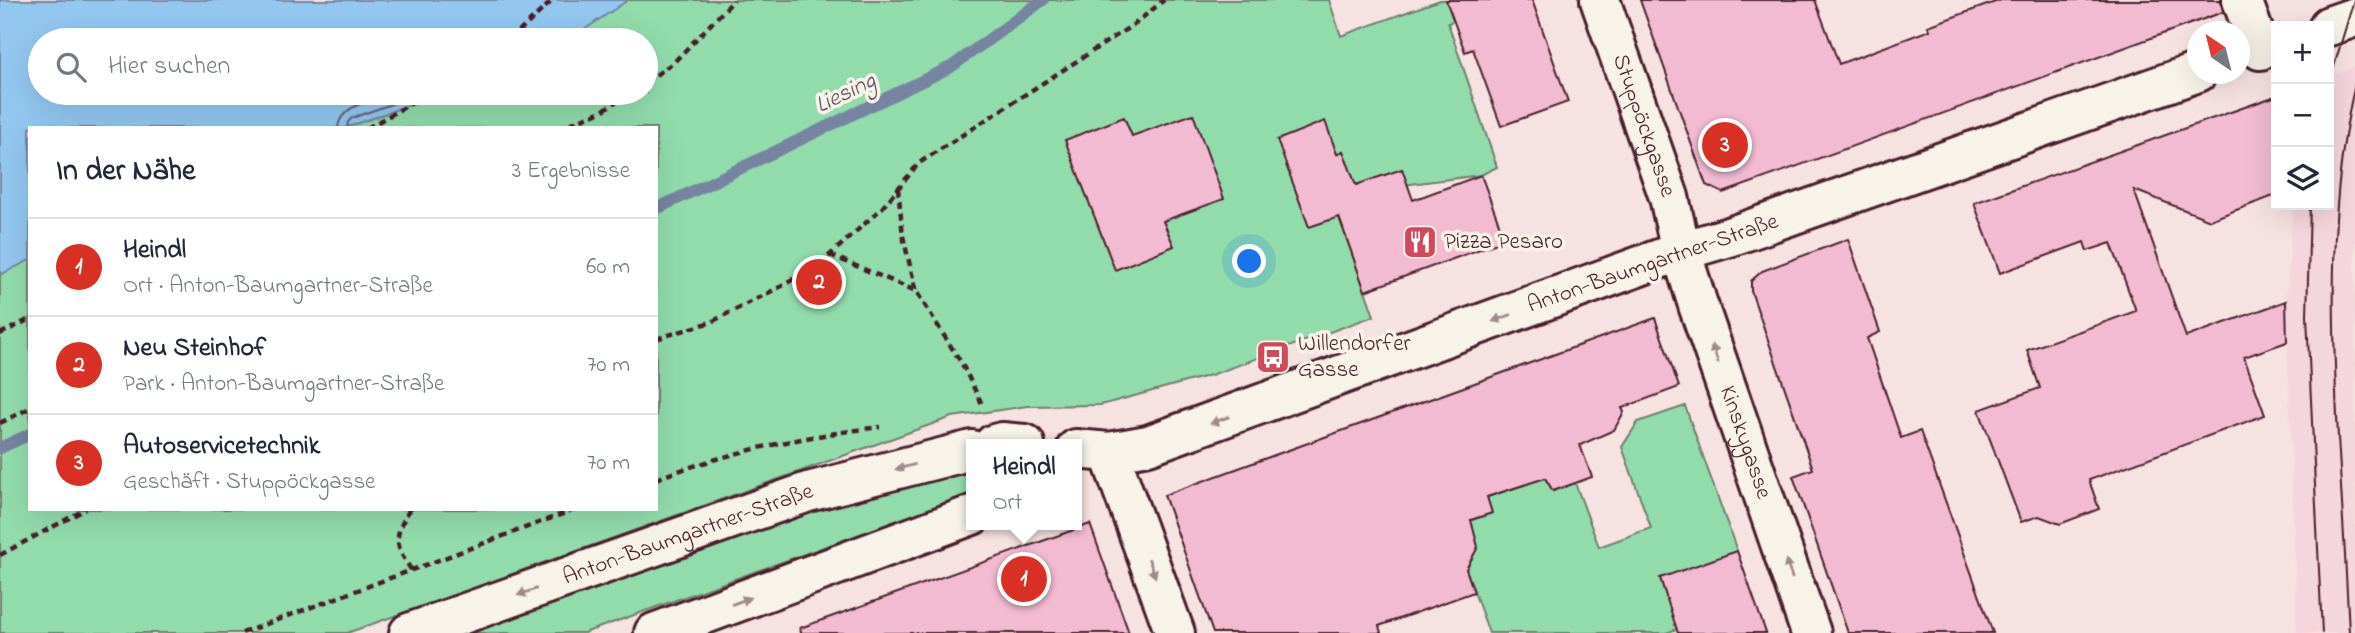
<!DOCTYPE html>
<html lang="de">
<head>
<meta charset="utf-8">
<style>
	body { margin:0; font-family:"Indie Flower",sans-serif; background:#f6f6f7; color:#1f2937 }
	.controls { position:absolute; right:21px; top:21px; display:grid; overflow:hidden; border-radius:0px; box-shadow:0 7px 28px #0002 }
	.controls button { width:63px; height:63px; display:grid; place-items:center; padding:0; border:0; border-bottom:2px solid #e0e1e3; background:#fff; color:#1f2937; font:35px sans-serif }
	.compass { position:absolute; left:2187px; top:21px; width:63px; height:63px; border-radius:50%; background:#fff; box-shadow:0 7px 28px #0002; rotate:325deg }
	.you { position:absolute; left:1250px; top:262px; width:24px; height:24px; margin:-18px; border:5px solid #fff; border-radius:50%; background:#1a73e8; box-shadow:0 0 0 10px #1a73e833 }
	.badge { display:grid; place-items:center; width:46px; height:46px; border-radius:50%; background:#d93025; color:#fff; font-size:23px; font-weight:700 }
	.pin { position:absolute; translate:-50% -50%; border:4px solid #fff; box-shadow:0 2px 7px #0006 }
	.popup { position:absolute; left:966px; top:439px; width:116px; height:91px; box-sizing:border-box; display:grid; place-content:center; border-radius:0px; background:#fff; filter:drop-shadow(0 2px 5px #0005); font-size:23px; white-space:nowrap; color:#747a83 }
	.popup b { font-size:26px; color:#1f2937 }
	.popup::after { content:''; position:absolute; left:50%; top:100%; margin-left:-14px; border:14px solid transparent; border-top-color:#fff }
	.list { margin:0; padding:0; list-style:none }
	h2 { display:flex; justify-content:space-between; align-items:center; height:91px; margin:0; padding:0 28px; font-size:30px }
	h2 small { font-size:23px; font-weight:400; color:#747a83 }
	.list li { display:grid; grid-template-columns:46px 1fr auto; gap:21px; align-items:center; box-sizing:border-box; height:98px; padding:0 28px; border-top:2px solid #e0e1e3 }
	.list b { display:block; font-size:26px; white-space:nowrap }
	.list p { margin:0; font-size:23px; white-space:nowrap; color:#747a83 }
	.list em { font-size:23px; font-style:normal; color:#747a83 }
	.icon { flex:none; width:38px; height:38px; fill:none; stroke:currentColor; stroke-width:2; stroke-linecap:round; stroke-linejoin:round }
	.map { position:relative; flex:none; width:2355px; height:633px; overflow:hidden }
	.search { position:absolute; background:#fff; box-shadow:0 7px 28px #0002; left:28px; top:28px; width:630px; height:77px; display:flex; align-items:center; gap:18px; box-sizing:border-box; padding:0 24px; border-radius:38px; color:#747a83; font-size:26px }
	.panel { position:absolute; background:#fff; box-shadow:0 7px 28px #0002; left:28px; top:126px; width:630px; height:385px; border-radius:0px }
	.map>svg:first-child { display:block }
	.built { fill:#f5d6dc }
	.green { fill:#92dcac; stroke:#6e7e6c; stroke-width:2; fill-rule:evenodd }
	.water { fill:#93c7f0; stroke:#7684a1; stroke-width:2 }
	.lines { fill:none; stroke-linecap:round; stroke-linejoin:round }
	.shore { stroke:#67627a; stroke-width:2 }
	.stream { stroke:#7684a1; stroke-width:12 }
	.building { fill:#f2bbd2; stroke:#4a1f2b; stroke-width:2 }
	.minor-casing { stroke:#4a1f2b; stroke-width:44 }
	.major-casing { stroke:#4a1f2b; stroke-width:44 }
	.path { stroke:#4a1f2b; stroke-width:4.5; stroke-dasharray:7 5; stroke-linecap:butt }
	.minor { stroke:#f7f3e8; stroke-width:38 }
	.major { stroke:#f7f3e8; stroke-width:38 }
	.tram { stroke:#4a1f2b; stroke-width:2 }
	.oneway { fill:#a0898a }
	.labels { text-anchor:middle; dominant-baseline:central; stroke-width:7; stroke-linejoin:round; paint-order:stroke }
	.street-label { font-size:23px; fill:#4a1f2b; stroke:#f7f3e8 }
	.poi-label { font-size:23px; fill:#4a1f2b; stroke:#f7f3e8; text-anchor:start }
	.water-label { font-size:24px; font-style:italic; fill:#605166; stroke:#f7f3e8 }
</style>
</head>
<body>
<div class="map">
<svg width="2355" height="633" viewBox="0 0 2355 633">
	<rect width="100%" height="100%" fill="#f6e2e1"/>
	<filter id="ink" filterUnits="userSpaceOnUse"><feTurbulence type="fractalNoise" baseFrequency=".0143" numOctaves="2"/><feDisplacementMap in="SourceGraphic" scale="14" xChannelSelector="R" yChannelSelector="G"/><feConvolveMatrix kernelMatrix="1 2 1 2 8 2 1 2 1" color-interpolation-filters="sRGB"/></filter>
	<g filter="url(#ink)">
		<path class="built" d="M 2355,67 L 2355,633 L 2297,633 L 2286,301 L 2291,232 L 2294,205 L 2329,205 L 2329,76 Z"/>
		<path class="green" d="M 0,0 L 1329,0 L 1341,36 L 1440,0 L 1470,0 L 1474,11 L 1448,23 L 1497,167 L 1481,175 L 1331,194 L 1374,316 L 1211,375 L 1101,405 L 1027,406 L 952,417 L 347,633 L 0,633 ZM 40,40 L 646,40 L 646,93 L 40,93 ZM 30,128 L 656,128 L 656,509 L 30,509 Z
			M 1685,406 L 1737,551 L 1677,629 L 1666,633 L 1489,633 L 1451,528 L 1491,513 L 1487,497 L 1545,478 L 1553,491 L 1575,483 L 1599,547 L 1651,528 L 1622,447 L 1638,422 Z
			M 971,473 L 971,494 L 584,633 L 461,633 L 826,505 L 938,478 Z"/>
		<path class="water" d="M 0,0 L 628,0 L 569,40 L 40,40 L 40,93 L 442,93 L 345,128 L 30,128 L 30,260 L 0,275 Z"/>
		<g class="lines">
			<path class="shore" d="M 338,128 C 340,104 377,99 396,93
				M 347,128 L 348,122 L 352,118 L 422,93"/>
			<path class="stream" d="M 656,209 L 951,67 L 1043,0
				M 0,448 L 30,434"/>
		</g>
		<path class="building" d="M 1446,0 L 1532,0 L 1568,102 L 1501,126 L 1473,49 L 1465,52 Z
			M 1640,0 L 1815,0 L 1839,64 L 1930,30 L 1928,26 L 2001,0 L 2221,0 L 2223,12 L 1723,193 L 1706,185 Z
			M 2276,96 L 2276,195 L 2210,220 L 2134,190 L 2186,337 L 2286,301 L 2287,342 L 2244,357 L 2265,415 L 2089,480 L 2099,509 L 2060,524 L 2039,516 L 2021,522 L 1979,410 L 2040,388 L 2027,350 L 2136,311 L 2111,243 L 2087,251 L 2084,242 L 2000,273 L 1974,203 Z
			M 1193,114 L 1224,199 L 1163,221 L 1174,246 L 1115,270 L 1065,140 L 1124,117 L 1132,136 Z
			M 1325,121 L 1337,154 L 1343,151 L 1356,185 L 1402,169 L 1413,200 L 1481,175 L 1505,240 L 1365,291 L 1339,217 L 1309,227 L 1277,140 Z
			M 1848,239 L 1880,332 L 1867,338 L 1901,438 L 1920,431 L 1993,633 L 1848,633 L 1793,476 L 1813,469 L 1751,291 L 1751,281 L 1762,271 Z
			M 1655,318 L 1679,387 L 1622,408 L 1624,412 L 1614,430 L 1580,445 L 1592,477 L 1553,491 L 1545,478 L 1487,497 L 1492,513 L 1471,520 L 1478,547 L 1466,569 L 1474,592 L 1379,626 L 1381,633 L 1213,633 L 1164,495 Z
			M 1090,524 L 1129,633 L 801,633 L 800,628 Z
			M 1737,551 L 1766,633 L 1678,633 L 1660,578 Z"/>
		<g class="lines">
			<g class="minor-casing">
				<g id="minor">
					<path id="s1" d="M 1600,0 L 1669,197 L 1681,251 L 1729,237 L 2198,72"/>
					<path d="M 2242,0 L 2260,50"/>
					<path d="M 2329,26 L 2355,17"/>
				</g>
			</g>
			<g class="major-casing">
				<g id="major">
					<path d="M 994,444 L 1002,442 L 1025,444"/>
					<path id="s2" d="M 1076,449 L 1109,452 L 1148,445 L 1681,251 L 1698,305 L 1811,633"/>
					<path d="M 1109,452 L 1175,633"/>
					<path id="s3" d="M 409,633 L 808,492 L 972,450"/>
					<path d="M 654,633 L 972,515"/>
				</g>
			</g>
			<path class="path" d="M 510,40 L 553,0
				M 646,82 L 674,62 L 734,0
				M 367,128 L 430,93
				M 559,128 L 602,111 L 629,93
				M 898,188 L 903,236 L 916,291
				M 830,255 L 916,291 L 962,364 L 982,404
				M 0,334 L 30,319
				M 656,339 L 711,322 L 784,285 L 830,255 L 882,208 L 919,163 L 1136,23 L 1164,0
				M 0,423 L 30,408
				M 656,479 C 728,452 804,436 880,427
				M 410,509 C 393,537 394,544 412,571
				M 0,555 L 86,509
				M 242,633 L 576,509"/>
			<use href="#minor" class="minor"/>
			<use href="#major" class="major"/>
			<path class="tram" d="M 2329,83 L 2354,0
				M 2310,205 L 2307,316 L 2322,633
				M 2349,633 C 2346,568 2342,502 2338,437 C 2332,319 2328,200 2355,84"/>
		</g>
		<defs><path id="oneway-solid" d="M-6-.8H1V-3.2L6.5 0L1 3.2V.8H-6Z" transform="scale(1.75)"/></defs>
		<g class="oneway">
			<use href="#oneway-solid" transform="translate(1502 318) rotate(160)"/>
			<use href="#oneway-solid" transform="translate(1715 354) rotate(-109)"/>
			<use href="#oneway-solid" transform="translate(1220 420) rotate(160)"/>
			<use href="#oneway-solid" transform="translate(905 467) rotate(166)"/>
			<use href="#oneway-solid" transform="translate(1152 568) rotate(70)"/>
			<use href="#oneway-solid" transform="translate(1789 569) rotate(-109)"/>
			<use href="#oneway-solid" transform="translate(527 592) rotate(161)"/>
			<use href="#oneway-solid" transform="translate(741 601) rotate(-20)"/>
		</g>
	</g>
	<defs>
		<g id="restaurant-square" transform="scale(1.75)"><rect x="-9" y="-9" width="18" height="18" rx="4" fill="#d1495b" stroke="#f7f3e8"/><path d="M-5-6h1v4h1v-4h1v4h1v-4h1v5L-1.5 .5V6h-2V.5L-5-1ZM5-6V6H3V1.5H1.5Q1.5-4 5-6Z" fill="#fff"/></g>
		<g id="bus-square" transform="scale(1.75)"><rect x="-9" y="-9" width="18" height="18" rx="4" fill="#d1495b" stroke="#f7f3e8"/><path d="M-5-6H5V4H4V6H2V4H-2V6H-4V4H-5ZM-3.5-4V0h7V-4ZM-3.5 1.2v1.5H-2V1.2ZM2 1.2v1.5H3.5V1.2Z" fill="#fff"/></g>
	</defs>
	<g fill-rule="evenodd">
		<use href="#restaurant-square" x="1420" y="242"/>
		<use href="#bus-square" x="1273" y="357"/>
	</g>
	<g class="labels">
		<g class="street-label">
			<text stroke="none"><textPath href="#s1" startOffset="133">Stuppöckgasse</textPath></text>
			<text transform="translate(1653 264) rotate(-19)">Anton-Baumgartner-Straße</text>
			<text stroke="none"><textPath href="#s2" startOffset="842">Kinskygasse</textPath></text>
			<text stroke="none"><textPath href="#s3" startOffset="296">Anton-Baumgartner-Straße</textPath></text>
		</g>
		<g class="poi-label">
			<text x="1444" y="242">Pizza Pesaro</text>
			<text x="1298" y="344">Willendorfer<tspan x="1298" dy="26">Gasse</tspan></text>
		</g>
		<g class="water-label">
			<text transform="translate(846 94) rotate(-26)">Liesing</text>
		</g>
	</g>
</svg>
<div class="controls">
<button>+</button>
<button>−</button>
<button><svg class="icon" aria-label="layers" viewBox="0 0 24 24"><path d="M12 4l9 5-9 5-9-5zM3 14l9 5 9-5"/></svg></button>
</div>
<svg class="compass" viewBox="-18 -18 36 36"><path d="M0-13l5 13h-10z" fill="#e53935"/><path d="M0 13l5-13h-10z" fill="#747a83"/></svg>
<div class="you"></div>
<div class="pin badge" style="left:1024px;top:579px">1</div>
<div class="popup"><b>Heindl</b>Ort</div>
<div class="pin badge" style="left:819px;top:282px">2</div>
<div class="pin badge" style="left:1725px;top:145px">3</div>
<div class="search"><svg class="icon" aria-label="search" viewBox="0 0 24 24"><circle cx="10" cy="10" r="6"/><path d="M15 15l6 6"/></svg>Hier suchen</div>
<section class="panel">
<h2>In der Nähe<small>3 Ergebnisse</small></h2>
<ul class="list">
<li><span class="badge">1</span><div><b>Heindl</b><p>Ort · Anton-Baumgartner-Straße</p></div><em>60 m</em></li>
<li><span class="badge">2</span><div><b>Neu Steinhof</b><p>Park · Anton-Baumgartner-Straße</p></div><em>70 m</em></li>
<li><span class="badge">3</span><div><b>Autoservicetechnik</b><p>Geschäft · Stuppöckgasse</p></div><em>70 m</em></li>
</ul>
</section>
</div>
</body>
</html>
